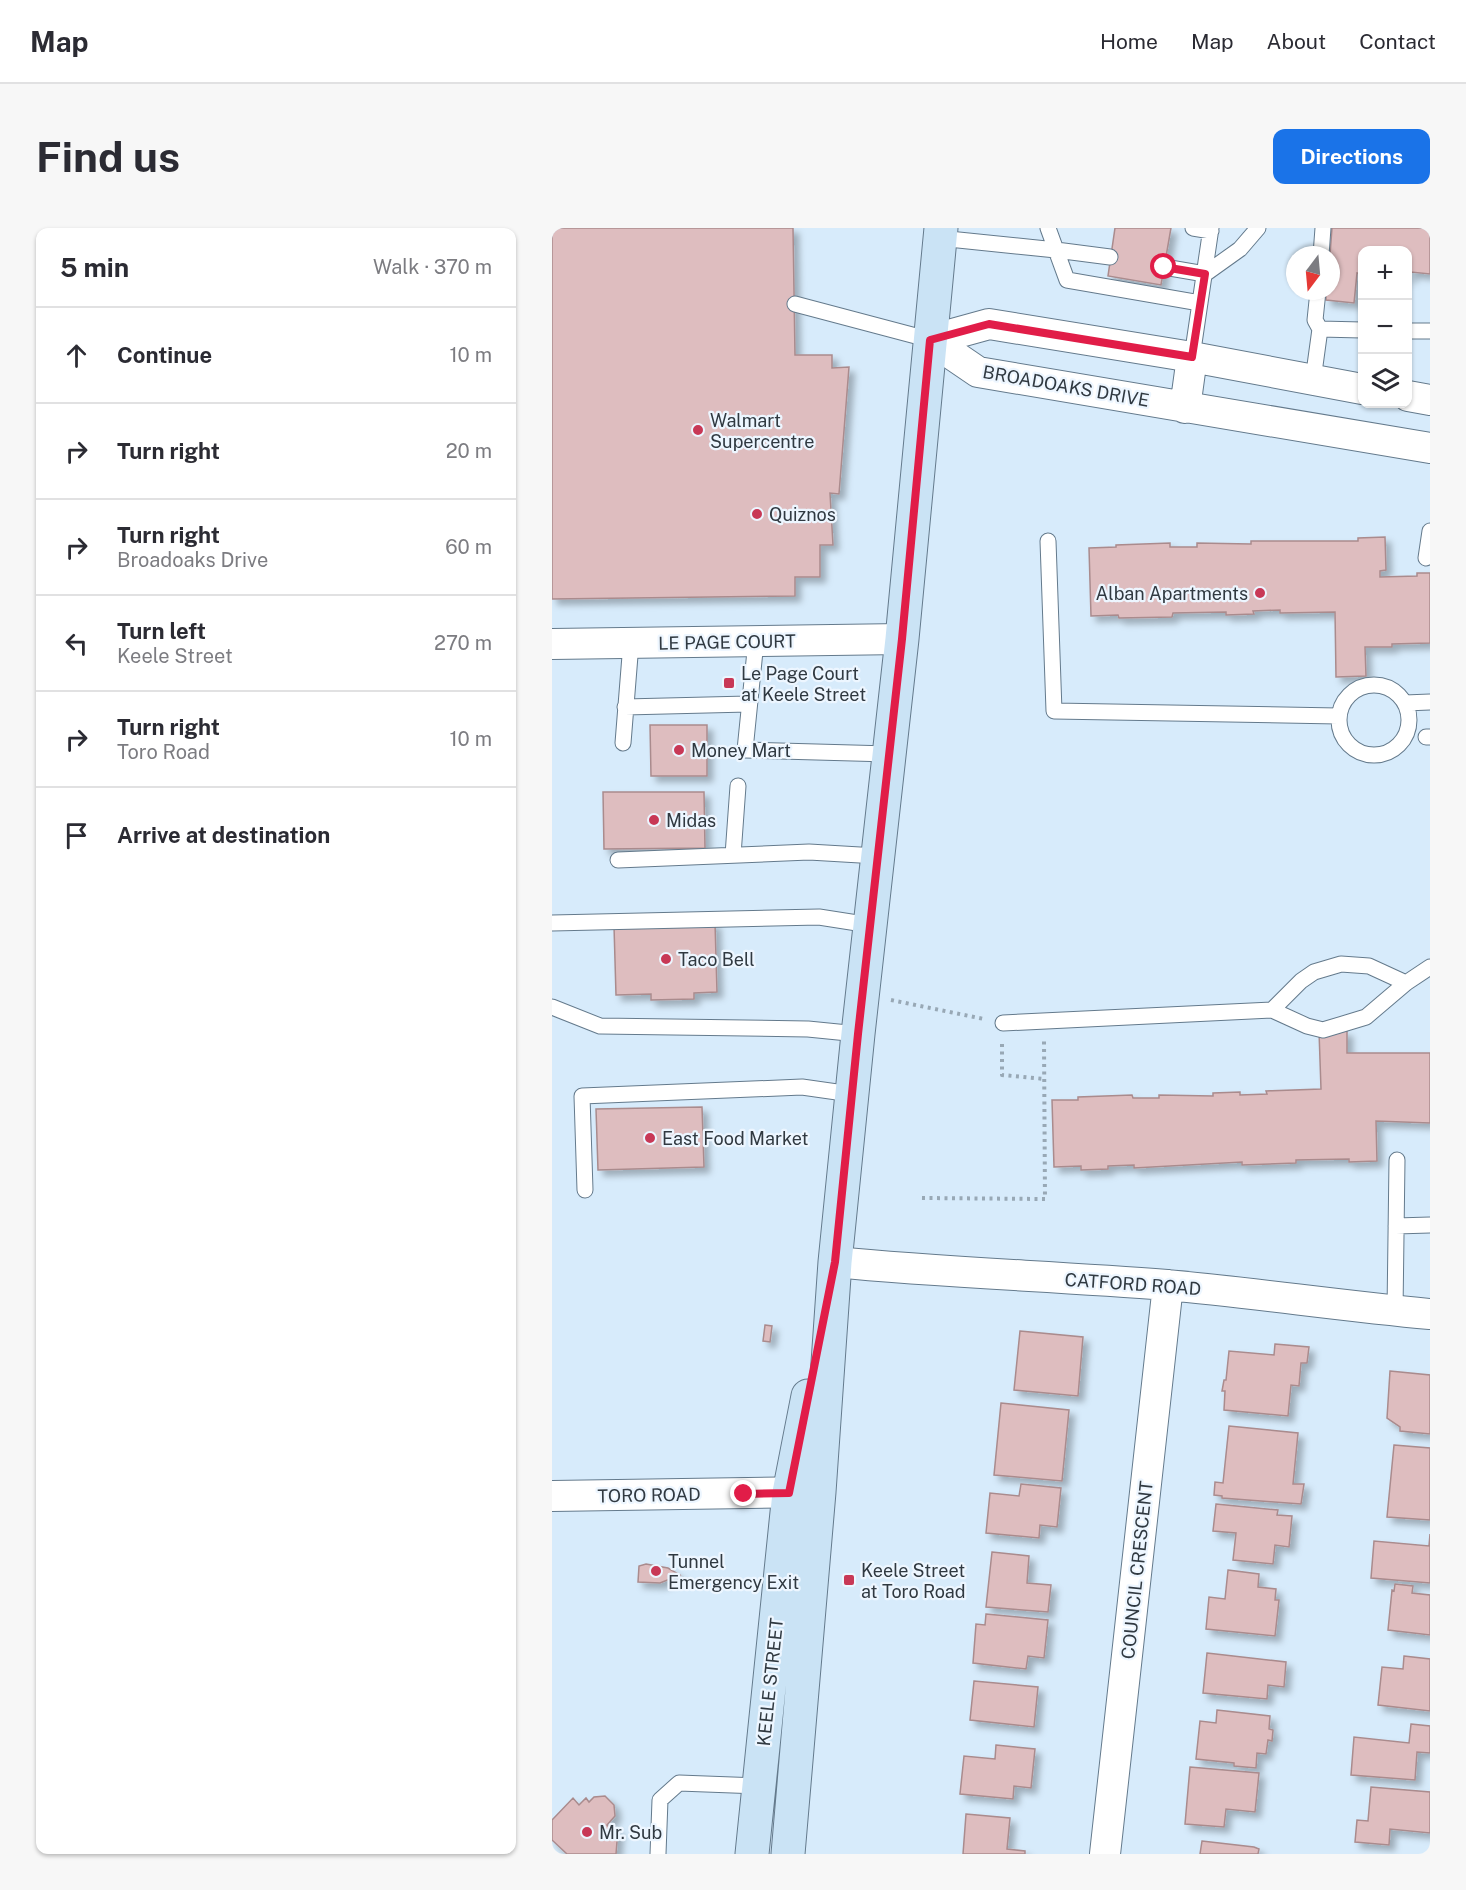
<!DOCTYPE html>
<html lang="en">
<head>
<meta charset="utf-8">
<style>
	body { margin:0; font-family:"Public Sans",sans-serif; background:#f7f7f7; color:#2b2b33 }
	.controls { position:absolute; right:18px; top:18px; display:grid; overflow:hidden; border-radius:12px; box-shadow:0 2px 4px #0004 }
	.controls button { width:54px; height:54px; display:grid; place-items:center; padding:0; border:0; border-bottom:2px solid #e1e1e2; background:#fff; color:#2b2b33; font:30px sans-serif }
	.compass { position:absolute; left:734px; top:18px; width:54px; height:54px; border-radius:50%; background:#fff; box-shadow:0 2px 4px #0004; rotate:196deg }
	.stop { position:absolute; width:18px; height:18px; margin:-14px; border:4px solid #e11d48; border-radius:50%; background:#fff }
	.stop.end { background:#e11d48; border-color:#fff; box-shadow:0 2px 6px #0008 }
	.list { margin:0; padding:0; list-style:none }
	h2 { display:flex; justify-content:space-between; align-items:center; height:78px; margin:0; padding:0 24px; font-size:26px }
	h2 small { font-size:20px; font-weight:400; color:#7c7c81 }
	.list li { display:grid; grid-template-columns:39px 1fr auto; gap:18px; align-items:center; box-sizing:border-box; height:96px; padding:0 24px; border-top:2px solid #e1e1e2 }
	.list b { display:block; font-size:22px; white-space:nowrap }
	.list p { margin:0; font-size:20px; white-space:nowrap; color:#7c7c81 }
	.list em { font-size:20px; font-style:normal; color:#7c7c81 }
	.icon { flex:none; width:33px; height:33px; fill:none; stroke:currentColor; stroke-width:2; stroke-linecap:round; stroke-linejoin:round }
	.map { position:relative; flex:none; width:878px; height:1626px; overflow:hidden; border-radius:12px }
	header { display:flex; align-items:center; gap:36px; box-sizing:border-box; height:84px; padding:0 30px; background:#fff; border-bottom:2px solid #e1e1e2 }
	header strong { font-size:28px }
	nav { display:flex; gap:33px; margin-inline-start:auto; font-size:21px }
	.intro { display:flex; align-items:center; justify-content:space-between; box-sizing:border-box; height:144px; padding:0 36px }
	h1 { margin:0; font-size:42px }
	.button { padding:15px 27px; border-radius:12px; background:#1a73e8; color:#fff; font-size:21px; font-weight:700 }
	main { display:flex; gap:36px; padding:0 36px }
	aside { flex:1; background:#fff; border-radius:12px; box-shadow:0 2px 4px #0004 }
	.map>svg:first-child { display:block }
	.building { fill:#debdbf; stroke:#aa8b8d; stroke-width:1.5; filter:url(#shadow) }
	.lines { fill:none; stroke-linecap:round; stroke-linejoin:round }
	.lane-casing { stroke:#647a8c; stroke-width:17 }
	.street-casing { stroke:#647a8c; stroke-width:32 }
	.secondary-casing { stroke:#647a8c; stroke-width:35 }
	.path { stroke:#98a8b5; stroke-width:4; stroke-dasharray:3 4.5; stroke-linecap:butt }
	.lane { stroke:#fff; stroke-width:15 }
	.street { stroke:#fff; stroke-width:30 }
	.secondary { stroke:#cae3f5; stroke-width:33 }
	.route { stroke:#e11d48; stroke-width:8 }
	.poi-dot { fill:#c83856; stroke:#edf6ff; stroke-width:2 }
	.labels { text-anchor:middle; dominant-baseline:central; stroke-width:4.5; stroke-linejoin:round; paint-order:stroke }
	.street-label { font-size:18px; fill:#303941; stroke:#edf6ff }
	.poi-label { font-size:18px; fill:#303941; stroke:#edf6ff; text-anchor:start }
</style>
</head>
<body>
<header>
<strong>Map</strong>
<nav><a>Home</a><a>Map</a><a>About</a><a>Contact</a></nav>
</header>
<div class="intro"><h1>Find us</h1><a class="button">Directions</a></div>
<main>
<aside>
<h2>5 min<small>Walk · 370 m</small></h2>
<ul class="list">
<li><svg class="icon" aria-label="ahead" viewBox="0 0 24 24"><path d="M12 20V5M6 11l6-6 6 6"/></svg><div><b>Continue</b></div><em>10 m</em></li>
<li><svg class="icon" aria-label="right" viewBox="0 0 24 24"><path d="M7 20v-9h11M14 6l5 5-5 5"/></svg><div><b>Turn right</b></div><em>20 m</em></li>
<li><svg class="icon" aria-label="right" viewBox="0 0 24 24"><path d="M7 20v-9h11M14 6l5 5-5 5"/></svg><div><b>Turn right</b><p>Broadoaks Drive</p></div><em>60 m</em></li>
<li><svg class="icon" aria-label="left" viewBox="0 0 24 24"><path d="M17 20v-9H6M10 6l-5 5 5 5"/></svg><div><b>Turn left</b><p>Keele Street</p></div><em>270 m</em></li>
<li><svg class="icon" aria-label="right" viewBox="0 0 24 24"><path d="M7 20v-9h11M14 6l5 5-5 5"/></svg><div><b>Turn right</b><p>Toro Road</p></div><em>10 m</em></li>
<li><svg class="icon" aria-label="arrive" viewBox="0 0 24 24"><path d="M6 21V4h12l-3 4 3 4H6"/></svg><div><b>Arrive at destination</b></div></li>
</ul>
</aside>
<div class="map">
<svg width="878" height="1626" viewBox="0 0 878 1626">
	<defs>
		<filter id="shadow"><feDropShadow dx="5.5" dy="5.5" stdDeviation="3" flood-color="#0004"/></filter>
	</defs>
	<rect width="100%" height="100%" fill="#d7ebfb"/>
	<path class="building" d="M 0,0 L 241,0 L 243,127 L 280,127 L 280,140 L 297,139 L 287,266 L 278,265 L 281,317 L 268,317 L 268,349 L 243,349 L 243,368 L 0,371 Z
		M 563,0 L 619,0 L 609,57 L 556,48 Z
		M 780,0 L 878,0 L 878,46 L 859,44 L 858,50 L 856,50 L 856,22 L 810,22 L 810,46 L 805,45 L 802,75 L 774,72 L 774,63 L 779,63 L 778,27 Z
		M 833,309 L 834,342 L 828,343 L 828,349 L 865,348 L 865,345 L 878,345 L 878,415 L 840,416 L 840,419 L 813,419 L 814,448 L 784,449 L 783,384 L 728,385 L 728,382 L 701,383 L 702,386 L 674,387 L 674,384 L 621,385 L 620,389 L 567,390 L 566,387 L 539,388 L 537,320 L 564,319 L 564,317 L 618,315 L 618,319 L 645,319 L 645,315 L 699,316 L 699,313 L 806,313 L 806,310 Z
		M 98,497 L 155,497 L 155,548 L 99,548 Z
		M 51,564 L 152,564 L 153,620 L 52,621 Z
		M 163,695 L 165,764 L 142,765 L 142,771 L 99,772 L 99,766 L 64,767 L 62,698 Z
		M 767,803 L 795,803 L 795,825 L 878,825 L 878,895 L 824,893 L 825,933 L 797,934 L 797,931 L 744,932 L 744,935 L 690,937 L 690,934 L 582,940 L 582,937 L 556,938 L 556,941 L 529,942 L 529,938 L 502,939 L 500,872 L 526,872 L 526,869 L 580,867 L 581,870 L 607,870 L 607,867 L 661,868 L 661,865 L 688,864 L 688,867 L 715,866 L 714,863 L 769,861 Z
		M 150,879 L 152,939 L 46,942 L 44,881 Z
		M 213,1097 L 220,1098 L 218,1114 L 211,1113 Z
		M 468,1103 L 531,1109 L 526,1168 L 462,1162 Z
		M 723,1116 L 757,1119 L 755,1135 L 749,1135 L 747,1158 L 739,1157 L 736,1188 L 672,1182 L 673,1163 L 670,1163 L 672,1152 L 674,1152 L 677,1123 L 722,1127 Z
		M 838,1143 L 878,1147 L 878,1206 L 848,1203 L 848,1199 L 835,1190 Z
		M 449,1175 L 517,1182 L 510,1253 L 442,1247 Z
		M 677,1198 L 746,1205 L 741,1256 L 752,1256 L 749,1276 L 670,1270 L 670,1268 L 662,1267 L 663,1254 L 671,1255 Z
		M 842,1217 L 878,1220 L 878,1292 L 835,1289 Z
		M 469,1256 L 509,1260 L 505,1299 L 488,1297 L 487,1310 L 434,1305 L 438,1265 L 467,1268 Z
		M 664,1276 L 726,1282 L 725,1287 L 740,1288 L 737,1319 L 723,1317 L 721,1336 L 681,1332 L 684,1305 L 661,1303 Z
		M 878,1306 L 878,1355 L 819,1350 L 822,1313 L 877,1318 Z
		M 440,1324 L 477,1328 L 475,1355 L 499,1357 L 496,1384 L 434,1379 Z
		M 94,1336 L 116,1340 L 128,1347 L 108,1355 L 86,1354 L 87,1338 Z
		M 676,1342 L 707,1346 L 706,1359 L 724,1361 L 723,1372 L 727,1372 L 723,1408 L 654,1401 L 657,1369 L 673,1371 Z
		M 843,1356 L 861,1358 L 860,1365 L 878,1367 L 878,1407 L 836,1402 L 840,1362 L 842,1363 Z
		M 434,1386 L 496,1392 L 492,1430 L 476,1428 L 474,1441 L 421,1435 L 424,1396 L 433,1397 Z
		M 655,1425 L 734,1434 L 732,1459 L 716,1457 L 715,1471 L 651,1465 Z
		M 852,1428 L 878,1431 L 878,1483 L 826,1477 L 830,1439 L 851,1441 Z
		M 422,1453 L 486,1459 L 482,1499 L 418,1492 Z
		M 665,1482 L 718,1488 L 717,1501 L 721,1502 L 720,1513 L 716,1512 L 714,1526 L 705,1525 L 704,1540 L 682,1538 L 682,1535 L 644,1531 L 648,1493 L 664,1495 Z
		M 859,1496 L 878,1498 L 878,1525 L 865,1524 L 863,1552 L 799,1547 L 802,1509 L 857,1515 Z
		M 444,1517 L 483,1521 L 479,1560 L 462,1558 L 461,1571 L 408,1566 L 412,1528 L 443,1531 Z
		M 638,1539 L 707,1545 L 703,1584 L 674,1581 L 672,1599 L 633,1596 Z
		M 819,1559 L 878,1564 L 878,1605 L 838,1601 L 837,1617 L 803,1614 L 805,1592 L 816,1593 Z
		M 53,1568 L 62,1577 L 63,1588 L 55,1597 L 59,1601 L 66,1601 L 64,1626 L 15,1626 L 0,1612 L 0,1592 L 21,1570 L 27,1577 L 34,1570 L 37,1574 L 42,1569 Z
		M 414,1586 L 458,1590 L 455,1621 L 473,1623 L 473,1626 L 411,1626 Z
		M 650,1613 L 702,1619 L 707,1621 L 706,1626 L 648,1626 Z"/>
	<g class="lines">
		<g class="lane-casing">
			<path id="lane" d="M 496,0 L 504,22 L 558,29
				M 641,0 L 659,3
				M 387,10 L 504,22 L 515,52 L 648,75
				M 769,27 L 771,0
				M 612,39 L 653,46 L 688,21 L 706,0
				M 243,76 L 379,112
				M 768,101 L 810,102
				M 856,103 L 878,103
				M 640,129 L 659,0
				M 761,152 L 768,101 L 763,92 L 766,63
				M 496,313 L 502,483 L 786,488
				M 874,330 L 878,303
				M 204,413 L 193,522 L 337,526
				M787 492a35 35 0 1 1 70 0a35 35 0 1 1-70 0Z
				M 853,475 L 878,474
				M 73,479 L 196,476
				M 874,509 L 878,509
				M 71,515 L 79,415
				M 181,627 L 186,558
				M 66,632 L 257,624 L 325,628
				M 0,695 L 267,689 L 318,697
				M 0,779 L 48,798 L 256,801 L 306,806
				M 720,782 L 749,753 L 762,744 L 789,736 L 817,738 L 854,755
				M 451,795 L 720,782 L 755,798 L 771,802 L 814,789 L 854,755 L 878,739
				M 33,962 L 30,868 L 250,859 L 299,866
				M 844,998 L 878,997
				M 843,1083 L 845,932
				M 106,1626 L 108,1572 L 127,1555 L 207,1558"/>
		</g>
		<g class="street-casing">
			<path id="street" d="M 379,112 L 426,144 L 878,220
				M 379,112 L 437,96 L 640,129 L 810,161
				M 856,168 L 878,172
				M 633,180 L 640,129
				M 0,416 L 350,411
				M 283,1034 C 393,1045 504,1048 615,1057 C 703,1065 790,1078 878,1086
				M 0,1268 L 261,1264
				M 553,1626 L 616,1057"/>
		</g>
		<g class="secondary-casing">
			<path id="secondary" d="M 200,1626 L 237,1265 L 256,1168
				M 236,1626 L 267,1264 L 283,1034 L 306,806 L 350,411 L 389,0"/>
		</g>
		<path class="path" d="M 339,772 L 432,791
			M 450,816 L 450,847 L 493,851
			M 370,970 L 493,971 L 492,813"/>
		<use href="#lane" class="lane"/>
		<use href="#street" class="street"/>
		<use href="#secondary" class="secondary"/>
	</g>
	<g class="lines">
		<path class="route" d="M 192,1266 L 237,1265 L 283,1034 L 306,806 L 350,411 L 378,112 L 437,96 L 640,129 L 653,46 L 612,39"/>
	</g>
	<g class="poi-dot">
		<circle cx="146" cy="202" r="6"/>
		<circle cx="205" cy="286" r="6"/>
		<circle cx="708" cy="365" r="6"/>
		<rect x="171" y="449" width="12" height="12" rx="3"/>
		<circle cx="127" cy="522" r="6"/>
		<circle cx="102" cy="592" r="6"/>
		<circle cx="114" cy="731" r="6"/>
		<circle cx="98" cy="910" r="6"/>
		<circle cx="104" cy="1343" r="6"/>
		<rect x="291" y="1346" width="12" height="12" rx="3"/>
		<circle cx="35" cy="1604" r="6"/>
	</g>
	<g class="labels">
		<g class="street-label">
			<text transform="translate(514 158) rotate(10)">BROADOAKS DRIVE</text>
			<text transform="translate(175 414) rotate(-1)">LE PAGE COURT</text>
			<text transform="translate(581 1056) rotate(4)">CATFORD ROAD</text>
			<text transform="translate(97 1267) rotate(-1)">TORO ROAD</text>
			<text transform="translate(585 1342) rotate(-84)">COUNCIL CRESCENT</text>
			<text transform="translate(218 1454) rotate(-84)">KEELE STREET</text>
		</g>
		<g class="poi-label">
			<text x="158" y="192">Walmart<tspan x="158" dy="21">Supercentre</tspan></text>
			<text x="217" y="286">Quiznos</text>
			<text x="696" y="365" text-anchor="end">Alban Apartments</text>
			<text x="189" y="445">Le Page Court<tspan x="189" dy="21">at Keele Street</tspan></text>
			<text x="139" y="522">Money Mart</text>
			<text x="114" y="592">Midas</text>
			<text x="126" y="731">Taco Bell</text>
			<text x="110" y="910">East Food Market</text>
			<text x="116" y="1333">Tunnel<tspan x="116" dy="21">Emergency Exit</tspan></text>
			<text x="309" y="1342">Keele Street<tspan x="309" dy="21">at Toro Road</tspan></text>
			<text x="47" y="1604">Mr. Sub</text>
		</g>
	</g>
</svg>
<div class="controls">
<button>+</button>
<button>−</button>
<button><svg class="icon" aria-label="layers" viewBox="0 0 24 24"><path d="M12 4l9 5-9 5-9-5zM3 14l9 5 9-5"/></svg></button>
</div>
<svg class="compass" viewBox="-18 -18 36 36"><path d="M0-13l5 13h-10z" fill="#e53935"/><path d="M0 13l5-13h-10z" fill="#7c7c81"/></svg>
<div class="stop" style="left:612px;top:39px"></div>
<div class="stop end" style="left:192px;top:1266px"></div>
</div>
</main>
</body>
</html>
